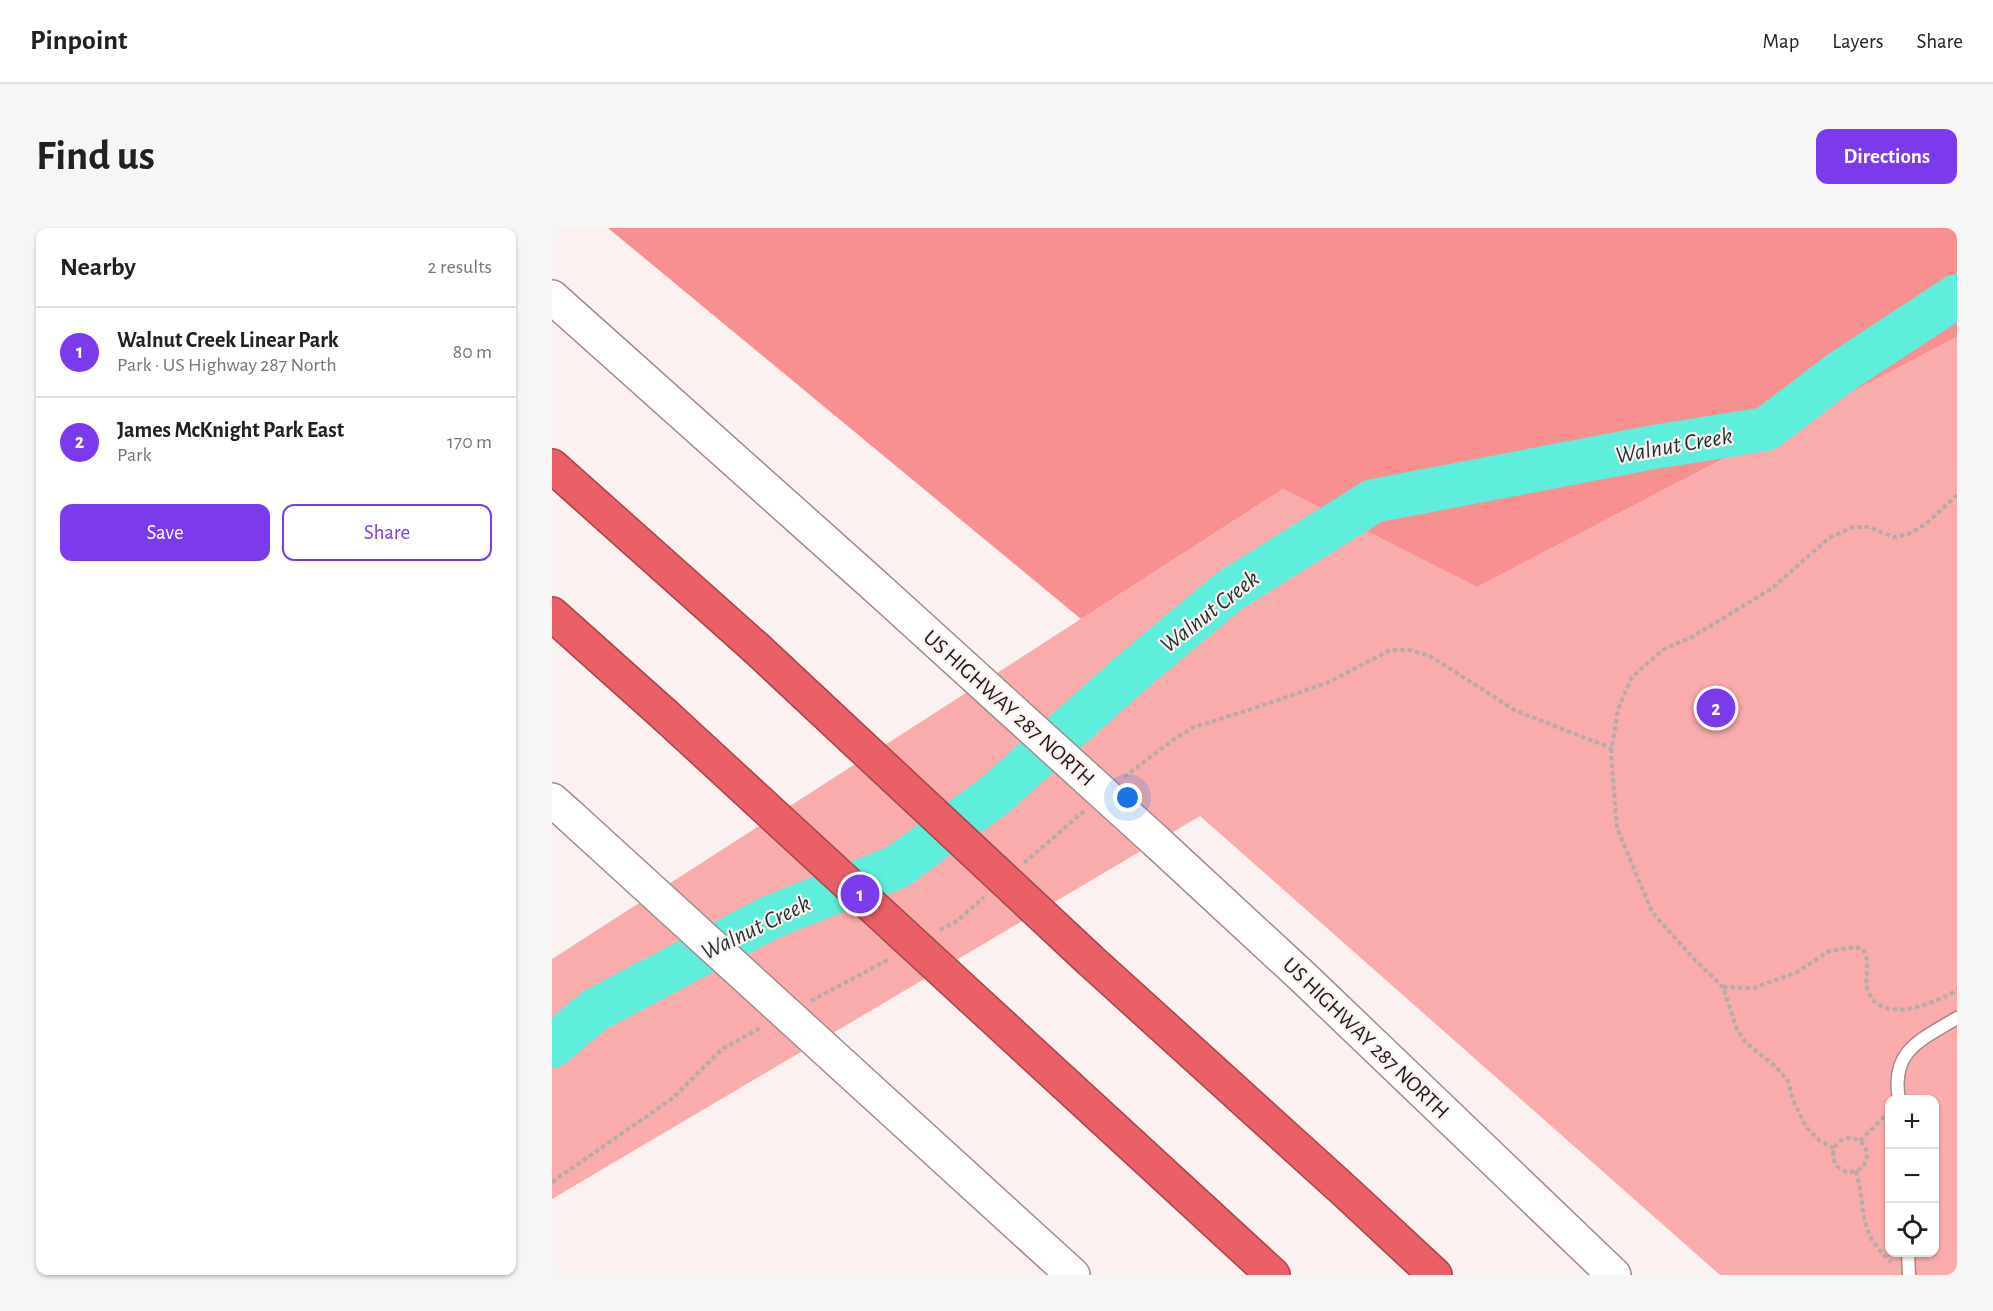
<!DOCTYPE html>
<html lang="en">
<head>
<meta charset="utf-8">
<style>
	body { margin:0; font-family:"Alegreya Sans",sans-serif; background:#f6f6f6; color:#202124 }
	.controls { position:absolute; right:18px; bottom:18px; display:grid; overflow:hidden; border-radius:12px; box-shadow:0 2px 4px #0004 }
	.controls button { width:54px; height:54px; display:grid; place-items:center; padding:0; border:0; border-bottom:2px solid #e0e0e0; background:#fff; color:#202124; font:30px sans-serif }
	.you { position:absolute; left:576px; top:570px; width:21px; height:21px; margin:-15px; border:4px solid #fff; border-radius:50%; background:#1a73e8; box-shadow:0 0 0 9px #1a73e833 }
	.badge { display:grid; place-items:center; width:39px; height:39px; border-radius:50%; background:#7c3aed; color:#fff; font-size:20px; font-weight:700 }
	.pin { position:absolute; translate:-50% -50%; border:3px solid #fff; box-shadow:0 2px 6px #0006 }
	.list { margin:0; padding:0; list-style:none }
	h2 { display:flex; justify-content:space-between; align-items:center; height:78px; margin:0; padding:0 24px; font-size:26px }
	h2 small { font-size:20px; font-weight:400; color:#757577 }
	.list li { display:grid; grid-template-columns:39px 1fr auto; gap:18px; align-items:center; box-sizing:border-box; height:90px; padding:0 24px; border-top:2px solid #e0e0e0 }
	.list b { display:block; font-size:22px; white-space:nowrap }
	.list p { margin:0; font-size:20px; white-space:nowrap; color:#757577 }
	.list em { font-size:20px; font-style:normal; color:#757577 }
	.actions { display:flex; gap:12px; padding:18px 24px }
	.actions a { flex:1; padding:14px 0; border:2px solid #7c3aed; border-radius:12px; text-align:center; font-size:21px; color:#7c3aed }
	.actions .main { background:#7c3aed; color:#fff }
	.icon { flex:none; width:33px; height:33px; fill:none; stroke:currentColor; stroke-width:2; stroke-linecap:round; stroke-linejoin:round }
	.map { position:relative; flex:none; width:1405px; height:1047px; overflow:hidden; border-radius:12px }
	header { display:flex; align-items:center; gap:36px; box-sizing:border-box; height:84px; padding:0 30px; background:#fff; border-bottom:2px solid #e0e0e0 }
	header strong { font-size:28px }
	nav { display:flex; gap:33px; margin-inline-start:auto; font-size:21px }
	.intro { display:flex; align-items:center; justify-content:space-between; box-sizing:border-box; height:144px; padding:0 36px }
	h1 { margin:0; font-size:42px }
	.button { padding:15px 27px; border-radius:12px; background:#7c3aed; color:#fff; font-size:21px; font-weight:700 }
	main { display:flex; gap:36px; padding:0 36px }
	aside { flex:1; background:#fff; border-radius:12px; box-shadow:0 2px 4px #0004 }
	.map>svg:first-child { display:block }
	.green { fill:#f9acab; fill-rule:evenodd }
	.forest { fill:#f88f90 }
	.lines { fill:none; stroke-linecap:round; stroke-linejoin:round }
	.river { stroke:#5eeedb; stroke-width:44 }
	.service-casing { stroke:#a38b8a; stroke-width:15 }
	.secondary-casing { stroke:#a38b8a; stroke-width:36 }
	.motorway-casing { stroke:#a4464a; stroke-width:36 }
	.path { stroke:#b5abaa; stroke-width:4; stroke-dasharray:4.5 3; stroke-linecap:butt }
	.service { stroke:#fff; stroke-width:12 }
	.secondary { stroke:#fff; stroke-width:33 }
	.motorway { stroke:#eb5f66; stroke-width:33 }
	.secondary-bridge-casing { stroke:#a38b8a; stroke-width:36; stroke-linecap:butt }
	.motorway-bridge-casing { stroke:#a4464a; stroke-width:36; stroke-linecap:butt }
	.secondary-bridge { stroke:#fff; stroke-width:33 }
	.motorway-bridge { stroke:#eb5f66; stroke-width:33 }
	.labels { text-anchor:middle; dominant-baseline:central; stroke-width:4.5; stroke-linejoin:round; paint-order:stroke }
	.street-label { font-size:22px; fill:#211817; stroke:#fbf1f0 }
	.water-label { font-size:24px; font-style:italic; fill:#19312e; stroke:#fbf1f0 }
</style>
</head>
<body>
<header>
<strong>Pinpoint</strong>
<nav><a>Map</a><a>Layers</a><a>Share</a></nav>
</header>
<div class="intro"><h1>Find us</h1><a class="button">Directions</a></div>
<main>
<aside>
<h2>Nearby<small>2 results</small></h2>
<ul class="list">
<li><span class="badge">1</span><div><b>Walnut Creek Linear Park</b><p>Park · US Highway 287 North</p></div><em>80 m</em></li>
<li><span class="badge">2</span><div><b>James McKnight Park East</b><p>Park</p></div><em>170 m</em></li>
</ul>
<div class="actions"><a class="main">Save</a><a>Share</a></div>
</aside>
<div class="map">
<svg width="1405" height="1047" viewBox="0 0 1405 1047">
	<rect width="100%" height="100%" fill="#fbf1f0"/>
	<path class="green" d="M 1405,109 L 1405,1047 L 1168,1047 L 648,588 L 0,971 L 0,731 L 731,261 L 925,359 ZM 1338,872 L 1382,872 L 1382,1024 L 1338,1024 Z"/>
	<path class="forest" d="M 56,0 L 1405,0 L 1405,109 L 925,359 L 731,261 L 529,391 Z"/>
	<g class="lines">
		<path class="river" d="M 0,818 L 43,782 L 219,689 L 345,639 L 443,567 L 579,445 L 677,363 L 821,273 L 1102,219 L 1214,201 L 1289,144 L 1405,68"/>
		<g class="service-casing">
			<path id="service" d="M 1347,872 C 1338,822 1369,812 1405,790
				M 1356,1024 L 1357,1047"/>
		</g>
		<g class="secondary-casing">
			<path id="secondary" d="M 0,69 L 322,357
				M 0,572 L 18,588
				M 606,615 L 752,750 L 1062,1047
				M 294,840 L 521,1047"/>
		</g>
		<g class="motorway-casing">
			<path id="motorway" d="M 0,238 L 203,419
				M 0,386 L 114,488
				M 538,732 L 795,965 L 883,1047
				M 420,770 L 721,1047"/>
		</g>
		<path class="path" d="M 572,549 L 621,512 L 642,499 L 700,481 L 777,454 L 838,422 L 858,422 L 878,428 L 964,483 L 1059,520
			M 472,635 L 532,583
			M 388,702 L 405,693 L 432,669
			M 1171,759 L 1202,760 L 1245,744 L 1277,723 L 1303,719 L 1311,721 C 1320,737 1311,749 1316,763 C 1329,798 1384,775 1405,762
			M 259,773 L 337,731
			M1281 927a17 17 0 1 1 34 0a17 17 0 1 1-34 0Z
			M 1308,913 L 1337,884
			M 1282,920 L 1268,913 L 1254,899 L 1241,872 L 1236,853 L 1224,839 L 1193,814 L 1184,799 L 1171,759 L 1142,731 L 1100,684 L 1065,600 L 1059,526 L 1066,481 L 1080,449 L 1112,421 L 1140,409 L 1219,361 L 1277,310 L 1301,299 L 1318,299 L 1341,309 L 1355,307 L 1374,296 L 1405,267
			M 1304,943 C 1315,983 1304,1002 1339,1034
			M 0,954 L 121,870 L 170,821 L 210,799"/>
		<use href="#service" class="service"/>
		<use href="#secondary" class="secondary"/>
		<use href="#motorway" class="motorway"/>
		<g class="secondary-bridge-casing">
			<path id="secondary-bridge" d="M 322,357 L 606,615
				M 18,588 L 294,840"/>
		</g>
		<g class="motorway-bridge-casing">
			<path id="motorway-bridge" d="M 203,419 L 538,732
				M 114,488 L 420,770"/>
		</g>
		<use href="#secondary-bridge" class="secondary-bridge"/>
		<use href="#motorway-bridge" class="motorway-bridge"/>
	</g>
	<g class="labels">
		<g class="street-label">
			<text transform="translate(457 480) rotate(42)">US HIGHWAY 287 NORTH</text>
			<text transform="translate(814 810) rotate(44)">US HIGHWAY 287 NORTH</text>
		</g>
		<g class="water-label">
			<text transform="translate(1122 218) rotate(-10)">Walnut Creek</text>
			<text transform="translate(658 384) rotate(-38)">Walnut Creek</text>
			<text transform="translate(204 700) rotate(-26)">Walnut Creek</text>
		</g>
	</g>
</svg>
<div class="controls">
<button>+</button>
<button>−</button>
<button><svg class="icon" aria-label="locate" viewBox="0 0 24 24"><circle cx="12" cy="12" r="6"/><path d="M12 2v4M12 18v4M2 12h4M18 12h4"/></svg></button>
</div>
<div class="you"></div>
<div class="pin badge" style="left:308px;top:666px">1</div>
<div class="pin badge" style="left:1164px;top:480px">2</div>
</div>
</main>
</body>
</html>
